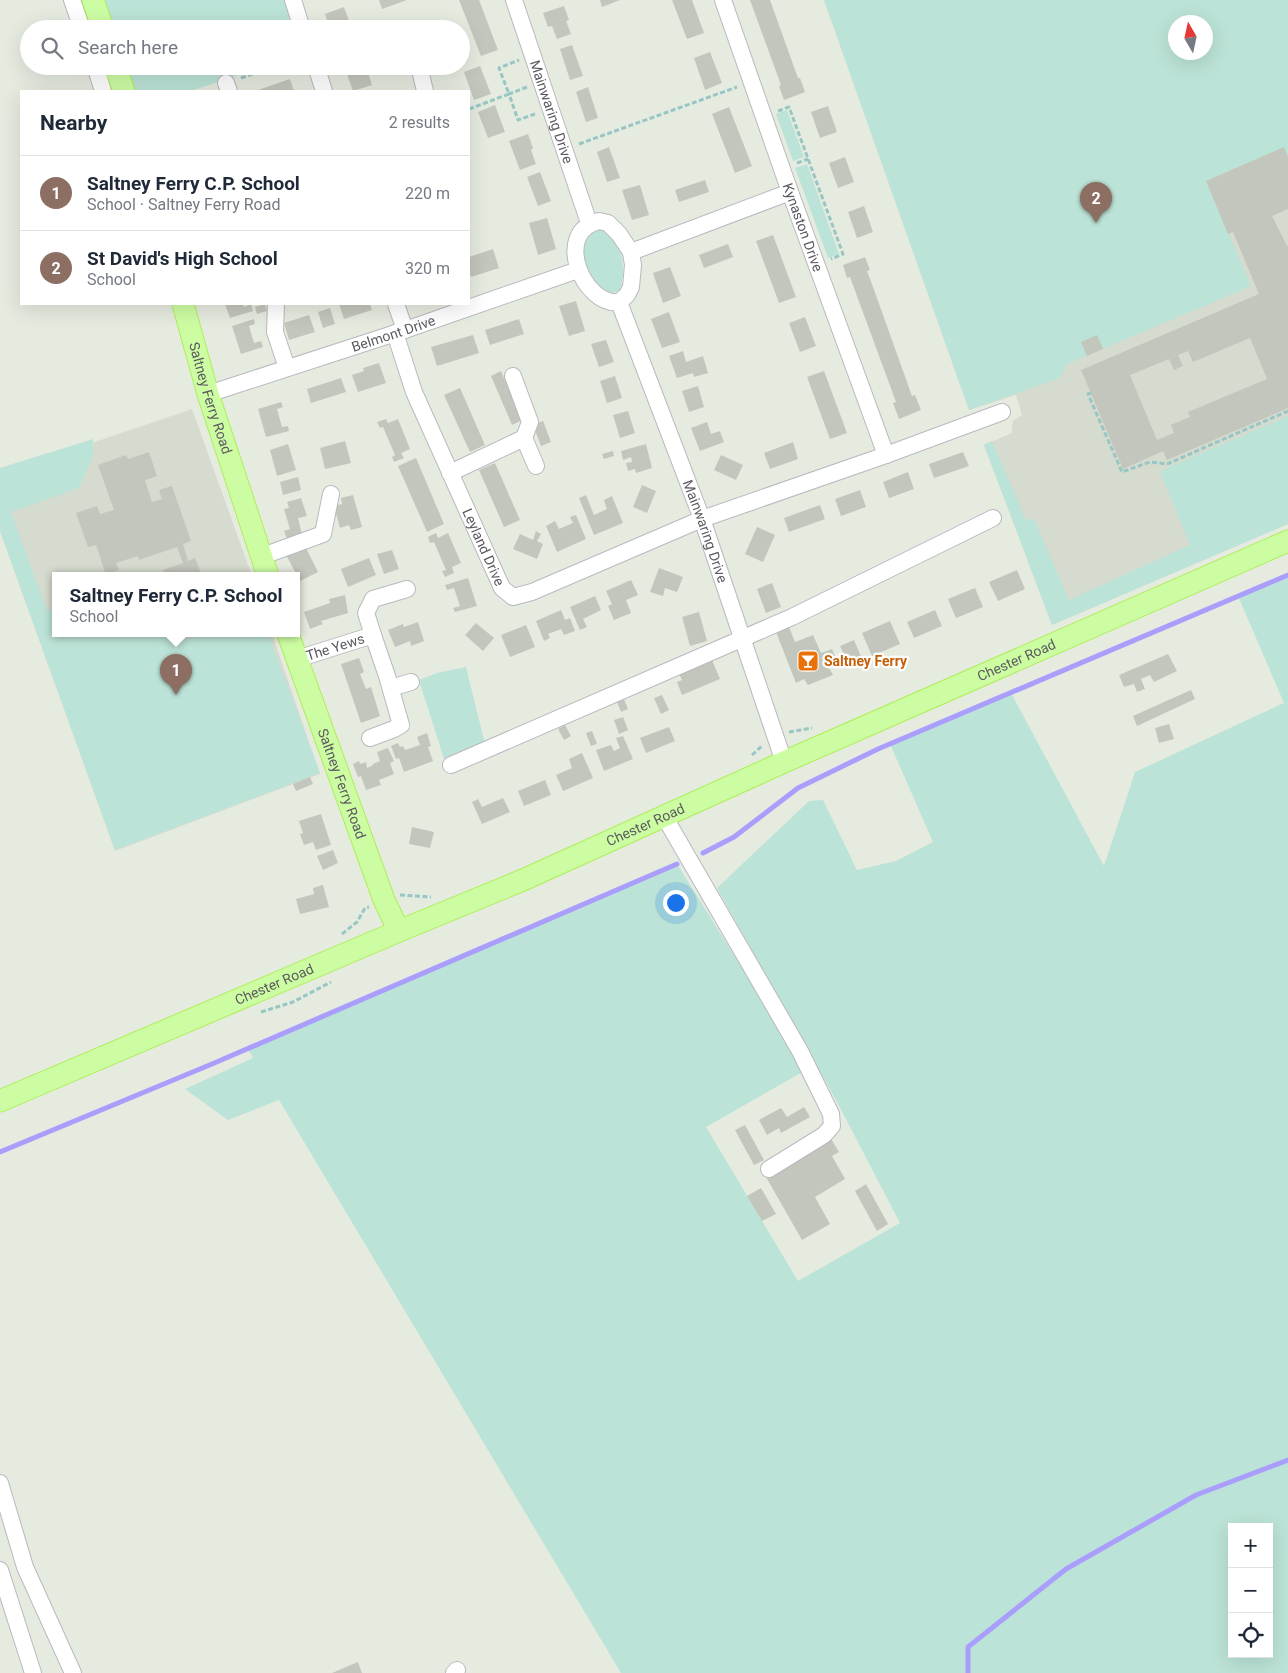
<!DOCTYPE html>
<html lang="en">
<head>
<meta charset="utf-8">
<style>
	body { margin:0; font-family:Roboto,sans-serif; background:#f2f2f3; color:#1f2937 }
	.controls { position:absolute; right:15px; bottom:15px; display:grid; overflow:hidden; border-radius:0px; box-shadow:0 5px 20px #0002 }
	.controls button { width:45px; height:45px; display:grid; place-items:center; padding:0; border:0; border-bottom:1px solid #e0e1e3; background:#fff; color:#1f2937; font:25px sans-serif }
	.compass { position:absolute; left:1168px; top:15px; width:45px; height:45px; border-radius:50%; background:#fff; box-shadow:0 5px 20px #0002; rotate:351deg }
	.you { position:absolute; left:675px; top:902px; width:18px; height:18px; margin:-12px; border:4px solid #fff; border-radius:50%; background:#1a73e8; box-shadow:0 0 0 8px #1a73e833 }
	.badge { display:grid; place-items:center; width:32px; height:32px; border-radius:50%; background:#786b32; color:#fff; font-size:16px; font-weight:700 }
	.pin { position:absolute; translate:-50% -41px; filter:drop-shadow(0 1px 2px #0008) }
	.pin::after { content:''; position:absolute; top:26px; width:18px; height:15px; background:inherit; clip-path:polygon(0 0,100% 0,50% 100%) }
	.popup { position:absolute; left:52px; top:572px; width:248px; height:65px; box-sizing:border-box; display:grid; place-content:center; border-radius:0px; background:#fff; filter:drop-shadow(0 1px 4px #0005); font-size:16px; white-space:nowrap; color:#747a83 }
	.popup b { font-size:19px; color:#1f2937 }
	.popup::after { content:''; position:absolute; left:50%; top:100%; margin-left:-10px; border:10px solid transparent; border-top-color:#fff }
	.list { margin:0; padding:0; list-style:none }
	h2 { display:flex; justify-content:space-between; align-items:center; height:65px; margin:0; padding:0 20px; font-size:21px }
	h2 small { font-size:16px; font-weight:400; color:#747a83 }
	.list li { display:grid; grid-template-columns:32px 1fr auto; gap:15px; align-items:center; box-sizing:border-box; height:75px; padding:0 20px; border-top:1px solid #e0e1e3 }
	.list b { display:block; font-size:19px; white-space:nowrap }
	.list p { margin:0; font-size:16px; white-space:nowrap; color:#747a83 }
	.list em { font-size:16px; font-style:normal; color:#747a83 }
	.icon { flex:none; width:28px; height:28px; fill:none; stroke:currentColor; stroke-width:2; stroke-linecap:round; stroke-linejoin:round }
	.map { position:relative; flex:none; width:1288px; height:1673px; overflow:hidden }
	.search { position:absolute; background:#fff; box-shadow:0 5px 20px #0002; left:20px; top:20px; width:450px; height:55px; display:flex; align-items:center; gap:12px; box-sizing:border-box; padding:0 18px; border-radius:28px; color:#747a83; font-size:19px }
	.panel { position:absolute; background:#fff; box-shadow:0 5px 20px #0002; left:20px; top:90px; width:450px; height:215px; border-radius:0px }
	.map>svg:first-child { display:block }
	.education { fill:#d5dbce; fill-rule:evenodd }
	.green { fill:#bce3d7; fill-rule:evenodd }
	.lines { fill:none; stroke-linecap:round; stroke-linejoin:round }
	.stream { stroke:#aa9efd; stroke-width:5 }
	.building { fill:#c3c6bc; fill-rule:evenodd }
	.minor-casing { stroke:#bab8bf; stroke-width:18 }
	.major-casing { stroke:#afee56; stroke-width:23 }
	.path { stroke:#97c6c4; stroke-width:3; stroke-dasharray:5 2.5; stroke-linecap:butt }
	.minor { stroke:#fff; stroke-width:16 }
	.major { stroke:#cdfda3; stroke-width:21 }
	.labels { text-anchor:middle; dominant-baseline:central; stroke-width:4.5; stroke-linejoin:round; paint-order:stroke }
	.street-label { font-size:14px; fill:#5b5961; stroke:#fff }
	.food-label { font-size:14px; font-weight:bold; fill:#c56008; stroke:#fff; text-anchor:start }
</style>
</head>
<body>
<div class="map">
<svg width="1288" height="1673" viewBox="0 0 1288 1673">
	<rect width="100%" height="100%" fill="#e6ebe0"/>
	<path class="education" d="M 824,0 L 1288,0 L 1288,524 L 1052,625 L 984,445 L 1012,433 L 1012,427 L 1013,421 L 1022,415 L 1016,395 L 969,410 ZM 1176,22 L 1206,22 L 1206,52 L 1176,52 Z
		M 192,409 L 252,576 L 56,576 L 56,634 L 272,634 L 320,774 L 115,851 L 0,531 L 0,468 L 89,444 Z"/>
	<path class="green" d="M 104,0 L 287,0 L 296,29 L 114,29 Z
		M 824,0 L 1288,0 L 1288,157 L 1284,148 L 1206,181 L 1251,286 L 1067,364 L 1060,378 L 969,410 ZM 1176,22 L 1206,22 L 1206,52 L 1176,52 Z
		M 127,66 L 265,66 L 191,91 L 136,91 Z
		M 787,110 L 804,157 L 793,161 L 776,114 Z
		M 807,164 L 839,254 L 828,258 L 795,168 Z
		M 597,229 C 623,234 627,269 620,290 C 615,292 611,294 605,293 C 592,288 582,262 582,249 C 583,243 587,236 590,231 Z
		M 1288,416 L 1288,524 L 1052,625 L 984,445 L 992,441 L 1026,520 L 1034,519 L 1069,600 L 1190,545 L 1160,471 Z
		M 93,439 L 93,455 L 79,488 L 11,512 L 47,611 L 56,608 L 56,634 L 180,634 L 183,640 L 202,634 L 268,634 L 320,773 L 115,850 L 0,531 L 0,468 Z
		M 1288,575 L 1288,1673 L 621,1673 L 279,1100 L 228,1120 L 185,1089 L 253,1058 L 248,1049 L 677,864 L 806,1070 L 706,1127 L 798,1281 L 900,1223 L 837,1102 L 717,888 L 809,801 L 823,800 L 857,870 L 896,861 L 933,842 L 890,744 L 1011,693 L 1104,866 L 1135,772 L 1284,703 L 1238,596 ZM 1232,1527 L 1269,1527 L 1269,1654 L 1232,1654 Z
		M 466,667 L 485,744 L 445,762 L 419,680 L 437,673 Z"/>
	<g class="lines">
		<path class="stream" d="M 703,853 L 734,837 L 798,788 L 878,749 L 1288,575
			M 0,1152 L 212,1064 L 677,864
			M 968,1673 L 968,1647 L 1066,1569 L 1196,1495 L 1288,1460"/>
	</g>
	<path class="building" d="M 379,0 L 407,0 L 382,9 Z
		M 459,0 L 479,0 L 498,50 L 481,56 Z
		M 600,0 L 620,0 L 602,7 Z
		M 672,0 L 692,0 L 704,33 L 687,39 Z
		M 750,0 L 770,0 L 798,78 L 800,78 L 805,92 L 784,100 L 779,86 L 781,85 Z
		M 564,6 L 569,20 L 566,21 L 571,34 L 557,39 L 552,26 L 548,27 L 543,13 Z
		M 344,7 L 352,29 L 330,29 L 325,14 Z
		M 572,45 L 583,76 L 570,80 L 560,49 Z
		M 710,52 L 722,83 L 705,90 L 694,58 Z
		M 344,66 L 366,66 L 372,85 L 353,91 Z
		M 480,66 L 491,94 L 474,100 L 464,72 Z
		M 290,79 L 294,91 L 255,91 Z
		M 588,87 L 598,118 L 586,122 L 576,92 Z
		M 495,105 L 505,132 L 488,138 L 478,112 Z
		M 828,106 L 837,132 L 820,138 L 811,112 Z
		M 729,107 L 752,166 L 735,173 L 712,114 Z
		M 528,134 L 533,148 L 531,150 L 536,164 L 520,170 L 509,141 Z
		M 609,147 L 620,178 L 607,182 L 597,152 Z
		M 1284,147 L 1288,157 L 1288,209 L 1272,216 L 1287,246 L 1288,245 L 1288,408 L 1167,460 L 1163,451 L 1123,469 L 1081,370 L 1259,294 L 1233,232 L 1228,234 L 1206,181 ZM 1250,338 L 1267,379 L 1188,412 L 1190,417 L 1171,425 L 1174,433 L 1157,440 L 1130,375 L 1169,359 L 1174,370 L 1183,366 L 1178,355 L 1188,351 L 1193,362 Z
		M 845,157 L 854,182 L 838,188 L 829,163 Z
		M 540,172 L 551,201 L 538,206 L 527,177 Z
		M 705,180 L 709,192 L 679,202 L 675,190 Z
		M 640,185 L 649,215 L 632,220 L 622,190 Z
		M 864,206 L 873,232 L 857,238 L 848,212 Z
		M 547,218 L 556,249 L 538,255 L 529,223 Z
		M 773,235 L 796,297 L 779,303 L 756,241 Z
		M 728,244 L 733,257 L 704,268 L 699,255 Z
		M 493,249 L 499,268 L 471,277 L 469,272 L 469,257 Z
		M 865,257 L 870,270 L 867,271 L 873,287 L 912,396 L 915,395 L 921,410 L 899,419 L 893,403 L 896,402 L 850,277 L 847,278 L 843,265 Z
		M 670,267 L 681,296 L 663,303 L 653,273 Z
		M 576,301 L 585,331 L 569,336 L 559,306 Z
		M 225,304 L 243,304 L 244,307 L 251,304 L 253,311 L 230,318 Z
		M 265,304 L 267,311 L 257,314 L 255,307 Z
		M 339,304 L 370,304 L 372,310 L 344,319 Z
		M 330,308 L 335,324 L 323,328 L 318,312 Z
		M 669,312 L 680,342 L 662,348 L 651,319 Z
		M 309,315 L 315,332 L 289,340 L 284,323 Z
		M 805,317 L 816,346 L 800,352 L 789,323 Z
		M 254,319 L 255,324 L 249,326 L 254,343 L 261,341 L 263,347 L 241,354 L 232,326 Z
		M 519,319 L 524,334 L 490,345 L 485,330 Z
		M 473,335 L 479,353 L 437,366 L 431,347 Z
		M 1097,335 L 1103,349 L 1087,356 L 1081,342 Z
		M 606,340 L 614,362 L 599,367 L 591,344 Z
		M 683,351 L 686,362 L 703,356 L 708,373 L 694,377 L 693,373 L 677,378 L 669,356 Z
		M 379,363 L 386,383 L 358,392 L 352,375 L 364,371 L 363,368 Z
		M 501,371 L 522,420 L 512,425 L 491,376 Z
		M 824,371 L 847,433 L 830,439 L 807,377 Z
		M 615,376 L 622,398 L 607,403 L 600,381 Z
		M 341,378 L 346,392 L 311,403 L 307,389 Z
		M 698,386 L 704,407 L 689,412 L 682,391 Z
		M 460,388 L 485,445 L 470,452 L 444,395 Z
		M 281,402 L 283,407 L 277,409 L 282,427 L 288,426 L 289,431 L 266,437 L 258,409 Z
		M 628,411 L 635,433 L 620,438 L 613,415 Z
		M 386,419 L 388,423 L 398,419 L 410,449 L 401,453 L 404,458 L 394,462 L 392,457 L 395,455 L 383,427 L 380,428 L 377,422 Z
		M 543,421 L 551,442 L 541,446 L 533,425 Z
		M 707,422 L 711,434 L 720,431 L 724,442 L 700,451 L 691,428 Z
		M 345,441 L 351,463 L 325,469 L 320,448 Z
		M 793,442 L 798,459 L 770,469 L 764,453 Z
		M 288,444 L 296,470 L 277,476 L 270,450 Z
		M 646,444 L 652,468 L 636,473 L 635,469 L 628,471 L 626,463 L 632,462 L 631,457 L 623,460 L 621,451 Z
		M 613,451 L 614,456 L 604,459 L 602,454 Z
		M 149,452 L 157,476 L 145,480 L 152,502 L 162,499 L 159,490 L 172,486 L 191,541 L 183,544 L 188,561 L 195,558 L 202,576 L 165,576 L 163,570 L 183,563 L 177,547 L 139,560 L 138,556 L 116,563 L 119,570 L 106,575 L 96,545 L 88,547 L 76,513 L 97,506 L 100,514 L 114,510 L 98,465 L 126,455 L 128,459 Z
		M 963,452 L 969,466 L 934,478 L 929,464 Z
		M 721,455 L 743,465 L 736,480 L 714,470 Z
		M 416,458 L 444,524 L 427,532 L 398,466 Z
		M 495,463 L 520,520 L 504,527 L 479,470 Z
		M 908,472 L 914,489 L 889,498 L 883,482 Z
		M 298,477 L 301,490 L 283,495 L 280,482 Z
		M 642,485 L 656,491 L 647,513 L 633,507 Z
		M 860,490 L 866,507 L 841,516 L 835,499 Z
		M 353,495 L 362,527 L 351,530 L 349,525 L 340,528 L 334,506 L 342,504 L 341,498 Z
		M 586,495 L 594,515 L 607,509 L 604,500 L 612,496 L 623,523 L 594,535 L 579,498 Z
		M 301,498 L 307,516 L 298,518 L 302,535 L 287,539 L 284,531 L 290,529 L 284,509 L 289,508 L 287,502 Z
		M 820,505 L 825,519 L 789,532 L 784,518 Z
		M 576,515 L 586,539 L 557,552 L 546,526 L 555,521 L 559,529 L 573,523 L 570,517 Z
		M 757,527 L 775,535 L 763,562 L 745,554 Z
		M 536,531 L 541,534 L 537,541 L 543,544 L 537,559 L 513,549 L 520,534 L 533,540 Z
		M 436,533 L 438,538 L 448,533 L 461,563 L 452,567 L 454,573 L 445,577 L 442,571 L 446,570 L 434,542 L 430,543 L 428,537 Z
		M 305,546 L 318,572 L 300,581 L 286,555 Z
		M 392,550 L 399,569 L 384,574 L 377,554 Z
		M 369,558 L 376,575 L 348,587 L 341,569 Z
		M 659,568 L 683,577 L 677,592 L 665,588 L 663,596 L 650,592 Z
		M 1017,570 L 1025,589 L 998,601 L 989,582 Z
		M 468,578 L 477,606 L 455,612 L 453,608 L 460,606 L 454,588 L 447,590 L 445,585 Z
		M 631,580 L 638,595 L 626,600 L 631,613 L 614,620 L 608,606 L 612,604 L 606,591 Z
		M 772,583 L 781,607 L 766,613 L 757,589 Z
		M 975,588 L 983,607 L 956,618 L 948,599 Z
		M 345,595 L 348,613 L 321,621 L 323,624 L 310,629 L 304,612 L 330,603 L 329,599 Z
		M 595,596 L 601,610 L 583,619 L 587,627 L 580,630 L 570,607 Z
		M 561,610 L 565,620 L 570,618 L 575,631 L 564,635 L 561,629 L 548,634 L 550,638 L 544,641 L 536,621 Z
		M 935,610 L 942,626 L 914,638 L 907,622 Z
		M 699,612 L 707,641 L 690,646 L 682,617 Z
		M 890,621 L 900,644 L 872,656 L 862,633 Z
		M 418,622 L 424,641 L 411,646 L 410,641 L 395,647 L 388,630 L 403,624 L 404,627 Z
		M 476,623 L 494,638 L 483,651 L 465,635 Z
		M 526,625 L 535,647 L 510,657 L 501,635 Z
		M 789,627 L 795,642 L 813,635 L 821,653 L 832,649 L 838,663 L 829,668 L 833,675 L 808,685 L 804,679 L 796,683 L 776,632 Z
		M 854,640 L 863,661 L 849,666 L 840,646 Z
		M 1168,654 L 1177,671 L 1154,682 L 1150,675 L 1141,679 L 1145,689 L 1137,692 L 1134,684 L 1124,687 L 1119,675 Z
		M 359,658 L 364,672 L 360,674 L 366,689 L 371,687 L 380,716 L 361,723 L 341,664 Z
		M 712,660 L 720,679 L 682,695 L 677,682 L 682,680 L 679,674 Z
		M 1191,690 L 1195,699 L 1137,726 L 1133,716 Z
		M 662,695 L 669,710 L 661,714 L 654,698 Z
		M 624,699 L 628,709 L 621,712 L 617,702 Z
		M 623,717 L 628,730 L 619,734 L 614,720 Z
		M 1169,724 L 1174,739 L 1159,743 L 1155,728 Z
		M 565,725 L 571,736 L 564,740 L 558,729 Z
		M 669,727 L 675,741 L 646,753 L 640,738 Z
		M 592,731 L 597,744 L 591,746 L 586,733 Z
		M 427,733 L 431,746 L 428,747 L 433,761 L 404,772 L 399,758 L 396,759 L 391,746 L 398,743 L 400,747 L 403,746 L 405,750 L 420,745 L 417,737 Z
		M 623,736 L 633,759 L 604,771 L 596,750 L 611,745 L 614,751 L 620,748 L 616,738 Z
		M 388,748 L 394,761 L 390,763 L 394,774 L 379,780 L 381,785 L 366,790 L 361,776 L 358,777 L 353,764 L 359,761 L 360,764 L 366,762 L 367,768 L 373,765 L 373,764 L 380,761 L 377,752 Z
		M 582,753 L 593,778 L 563,791 L 556,775 L 572,768 L 569,759 Z
		M 310,777 L 313,784 L 296,791 L 293,784 Z
		M 545,780 L 551,795 L 524,806 L 518,791 Z
		M 503,798 L 510,812 L 482,824 L 472,802 L 478,799 L 482,807 Z
		M 321,814 L 331,845 L 316,850 L 313,842 L 304,845 L 300,834 L 303,833 L 299,821 Z
		M 412,827 L 434,832 L 430,848 L 409,844 Z
		M 333,850 L 338,863 L 323,870 L 317,856 Z
		M 323,885 L 329,907 L 300,914 L 296,899 L 314,894 L 313,888 Z
		M 804,1107 L 810,1117 L 781,1133 L 779,1128 L 767,1135 L 759,1120 L 781,1108 L 787,1117 Z
		M 745,1125 L 764,1160 L 754,1165 L 735,1130 Z
		M 831,1139 L 839,1152 L 832,1156 L 845,1179 L 815,1197 L 830,1224 L 802,1240 L 766,1177 Z
		M 866,1184 L 888,1224 L 877,1231 L 855,1191 Z
		M 761,1188 L 776,1214 L 762,1221 L 747,1196 Z
		M 358,1662 L 362,1673 L 332,1673 Z"/>
	<g class="lines">
		<g class="minor-casing">
			<g id="minor">
				<path d="M 72,0 L 82,29"/>
				<path d="M 293,0 L 302,29"/>
				<path id="s1" d="M 514,0 L 589,223"/>
				<path id="s2" d="M 723,0 L 790,192 L 886,455"/>
				<path d="M 95,66 L 103,91"/>
				<path d="M 316,66 L 324,91"/>
				<path d="M 419,66 L 425,91"/>
				<path d="M 226,83 L 229,91"/>
				<path d="M 599,221 L 608,223 L 619,234 L 631,252 L 633,265 L 631,287 L 627,295 L 619,302 C 584,307 552,232 599,221 Z"/>
				<path d="M 631,252 L 790,192"/>
				<path id="s3" d="M 619,302 L 702,519 L 784,762"/>
				<path d="M 276,304 L 275,332 L 287,368"/>
				<path d="M 396,304 L 405,330"/>
				<path id="s4" d="M 395,333 L 414,392 L 502,588 L 513,597 L 532,592 L 702,519 L 886,455 L 1002,412"/>
				<path id="s5" d="M 208,394 L 405,330 L 578,270"/>
				<path d="M 524,438 L 536,466"/>
				<path d="M 450,473 L 524,438 L 530,422 L 513,376"/>
				<path d="M 260,557 L 323,534 L 331,494"/>
				<path d="M 373,635 L 366,613 L 373,599 L 407,589"/>
				<path id="s6" d="M 297,659 L 373,635 L 387,676 L 401,725 L 394,729 L 370,738"/>
				<path d="M 391,688 L 411,682"/>
				<path d="M 451,765 L 792,617 L 993,518"/>
				<path d="M 664,816 L 800,1051 L 831,1114 L 832,1126 L 824,1135 L 769,1169"/>
				<path d="M 0,1483 L 25,1567 L 73,1673"/>
				<path d="M 0,1570 L 33,1673"/>
				<path d="M 454,1673 L 457,1670"/>
			</g>
		</g>
		<g class="major-casing">
			<g id="major">
				<path d="M 93,0 L 103,29"/>
				<path d="M 115,66 L 124,91"/>
				<path id="s7" d="M 183,304 L 208,394 L 268,576"/>
				<path id="s8" d="M 288,634 L 384,900 L 399,931"/>
				<path id="s9" d="M 0,1101 L 399,931 L 523,880 L 784,762 L 1288,541"/>
			</g>
		</g>
		<path class="path" d="M 241,78 L 275,66
			M 527,87 L 509,94 L 518,120 L 535,114
			M 469,109 L 509,94 L 499,68 L 519,60
			M 778,111 L 789,107 L 843,254 L 831,259
			M 579,144 L 737,87
			M 797,163 L 808,159
			M 1091,393 L 1088,394 L 1122,472 L 1150,462 L 1167,464 L 1288,411
			M 789,732 L 812,728
			M 752,755 L 762,746
			M 400,895 L 431,897
			M 342,934 L 357,922 L 365,908 L 369,907
			M 261,1012 L 293,1002 L 331,982"/>
		<use href="#minor" class="minor"/>
		<use href="#major" class="major"/>
	</g>
	<defs>
		<g id="bar-square" transform="scale(1.125)"><rect x="-9" y="-9" width="18" height="18" rx="4" fill="#e8710a" stroke="#fff"/><path d="M-6-5H6L.8 .8V4.5H3.5V6h-7V4.5H-.8V.8Z" fill="#fff"/></g>
	</defs>
	<g fill-rule="evenodd">
		<use href="#bar-square" x="808" y="661"/>
	</g>
	<g class="labels">
		<g class="street-label">
			<text stroke="none"><textPath href="#s1" startOffset="118">Mainwaring Drive</textPath></text>
			<text stroke="none"><textPath href="#s2" startOffset="241">Kynaston Drive</textPath></text>
			<text stroke="none"><textPath href="#s5" startOffset="195">Belmont Drive</textPath></text>
			<text stroke="none"><textPath href="#s7" startOffset="98">Saltney Ferry Road</textPath></text>
			<text stroke="none"><textPath href="#s3" startOffset="245">Mainwaring Drive</textPath></text>
			<text stroke="none"><textPath href="#s4" startOffset="232">Leyland Drive</textPath></text>
			<text stroke="none"><textPath href="#s6" startOffset="40">The Yews</textPath></text>
			<text stroke="none"><textPath href="#s9" startOffset="1108">Chester Road</textPath></text>
			<text stroke="none"><textPath href="#s8" startOffset="159">Saltney Ferry Road</textPath></text>
			<text stroke="none"><textPath href="#s9" startOffset="702">Chester Road</textPath></text>
			<text stroke="none"><textPath href="#s9" startOffset="298">Chester Road</textPath></text>
		</g>
		<g class="food-label">
			<text x="824" y="661">Saltney Ferry</text>
		</g>
	</g>
</svg>
<div class="controls">
<button>+</button>
<button>−</button>
<button><svg class="icon" aria-label="locate" viewBox="0 0 24 24"><circle cx="12" cy="12" r="6"/><path d="M12 2v4M12 18v4M2 12h4M18 12h4"/></svg></button>
</div>
<svg class="compass" viewBox="-18 -18 36 36"><path d="M0-13l5 13h-10z" fill="#e53935"/><path d="M0 13l5-13h-10z" fill="#747a83"/></svg>
<div class="you"></div>
<div class="pin badge" style="left:176px;top:695px;background:#8d6e63">1</div>
<div class="popup"><b>Saltney Ferry C.P. School</b>School</div>
<div class="pin badge" style="left:1096px;top:223px;background:#8d6e63">2</div>
<div class="search"><svg class="icon" aria-label="search" viewBox="0 0 24 24"><circle cx="10" cy="10" r="6"/><path d="M15 15l6 6"/></svg>Search here</div>
<section class="panel">
<h2>Nearby<small>2 results</small></h2>
<ul class="list">
<li><span class="badge" style="background:#8d6e63">1</span><div><b>Saltney Ferry C.P. School</b><p>School · Saltney Ferry Road</p></div><em>220 m</em></li>
<li><span class="badge" style="background:#8d6e63">2</span><div><b>St David's High School</b><p>School</p></div><em>320 m</em></li>
</ul>
</section>
</div>
</body>
</html>
